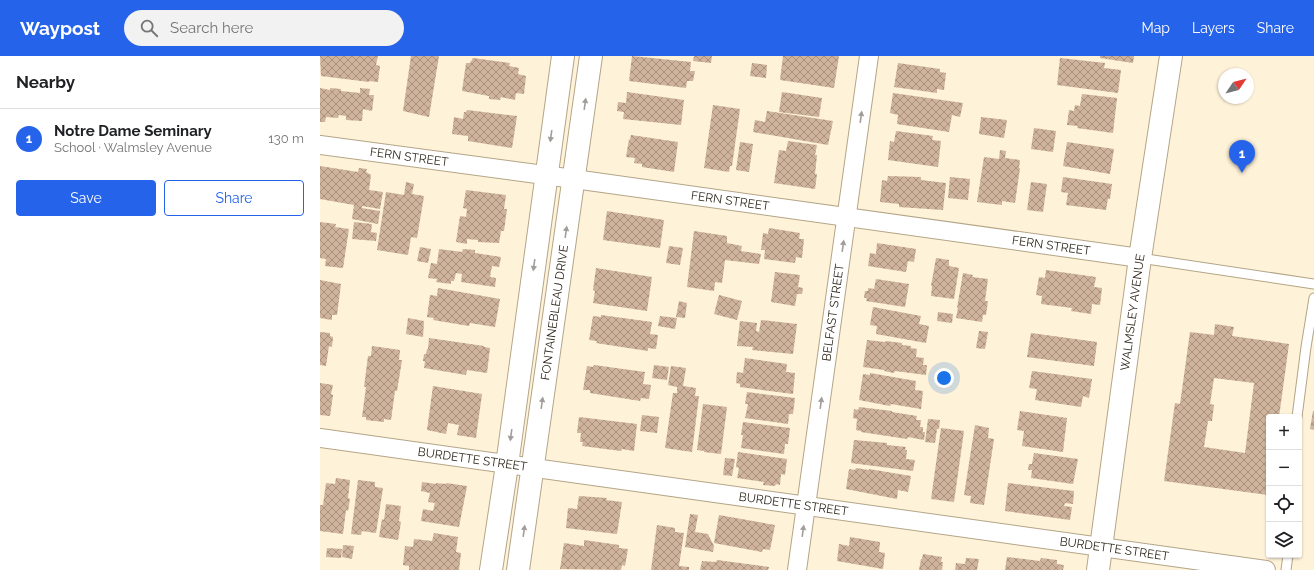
<!DOCTYPE html>
<html lang="en">
<head>
<meta charset="utf-8">
<style>
	body { margin:0; font-family:Raleway,sans-serif; background:#f2f2f2; color:#202124 }
	.controls { position:absolute; right:12px; bottom:12px; display:grid; overflow:hidden; border-radius:4px; box-shadow:0 1px 3px #0004 }
	.controls button { width:36px; height:36px; display:grid; place-items:center; padding:0; border:0; border-bottom:1px solid #e0e0e0; background:#fff; color:#202124; font:20px sans-serif }
	.compass { position:absolute; left:898px; top:12px; width:36px; height:36px; border-radius:50%; background:#fff; box-shadow:0 1px 3px #0004; rotate:55deg }
	.you { position:absolute; left:624px; top:322px; width:14px; height:14px; margin:-10px; border:3px solid #fff; border-radius:50%; background:#1a73e8; box-shadow:0 0 0 6px #1a73e833 }
	.badge { display:grid; place-items:center; width:26px; height:26px; border-radius:50%; background:#2563eb; color:#fff; font-size:13px; font-weight:700 }
	.pin { position:absolute; translate:-50% -33px; filter:drop-shadow(0 1px 2px #0008) }
	.pin::after { content:''; position:absolute; top:21px; width:14px; height:12px; background:inherit; clip-path:polygon(0 0,100% 0,50% 100%) }
	.list { margin:0; padding:0; list-style:none }
	h2 { display:flex; justify-content:space-between; align-items:center; height:52px; margin:0; padding:0 16px; font-size:17px }
	h2 small { font-size:13px; font-weight:400; color:#757577 }
	.list li { display:grid; grid-template-columns:26px 1fr auto; gap:12px; align-items:center; box-sizing:border-box; height:60px; padding:0 16px; border-top:1px solid #e0e0e0 }
	.list b { display:block; font-size:15px; white-space:nowrap }
	.list p { margin:0; font-size:13px; white-space:nowrap; color:#757577 }
	.list em { font-size:13px; font-style:normal; color:#757577 }
	.actions { display:flex; gap:8px; padding:12px 16px }
	.actions a { flex:1; padding:9px 0; border:1px solid #2563eb; border-radius:4px; text-align:center; font-size:14px; color:#2563eb }
	.actions .main { background:#2563eb; color:#fff }
	.icon { flex:none; width:22px; height:22px; fill:none; stroke:currentColor; stroke-width:2; stroke-linecap:round; stroke-linejoin:round }
	.map { position:relative; flex:none; width:994px; height:514px; overflow:hidden }
	header { display:flex; align-items:center; gap:24px; box-sizing:border-box; height:56px; padding:0 20px; background:#2563eb; color:#fff }
	header strong { font-size:19px }
	nav { display:flex; gap:22px; margin-inline-start:auto; font-size:14px }
	.search { width:280px; height:36px; background:#f2f2f2; display:flex; align-items:center; gap:10px; box-sizing:border-box; padding:0 14px; border-radius:22px; color:#757577; font-size:15px }
	main { display:flex }
	aside { flex:1; background:#fff }
	.map>svg:first-child { display:block }
	.building { fill:url(#building-cross-hatch); fill-rule:evenodd }
	.lines { fill:none; stroke-linecap:round; stroke-linejoin:round }
	.lane-casing { stroke:#b4a587; stroke-width:11 }
	.street-casing { stroke:#b4a587; stroke-width:20 }
	.secondary-casing { stroke:#b4a587; stroke-width:24 }
	.lane { stroke:#fff; stroke-width:9 }
	.street { stroke:#fff; stroke-width:18 }
	.secondary { stroke:#fff; stroke-width:22 }
	.oneway { fill:#a19e99 }
	.labels { text-anchor:middle; dominant-baseline:central; stroke-width:4; stroke-linejoin:round; paint-order:stroke }
	.street-label { font-size:12px; fill:#2e281c; stroke:#fff }
</style>
</head>
<body>
<header>
<strong>Waypost</strong>
<div class="search"><svg class="icon" aria-label="search" viewBox="0 0 24 24"><circle cx="10" cy="10" r="6"/><path d="M15 15l6 6"/></svg>Search here</div>
<nav><a>Map</a><a>Layers</a><a>Share</a></nav>
</header>
<main>
<aside>
<h2>Nearby<small></small></h2>
<ul class="list">
<li><span class="badge">1</span><div><b>Notre Dame Seminary</b><p>School · Walmsley Avenue</p></div><em>130 m</em></li>
</ul>
<div class="actions"><a class="main">Save</a><a>Share</a></div>
</aside>
<div class="map">
<svg width="994" height="514" viewBox="0 0 994 514">
	<defs>
		<pattern id="building-cross-hatch" width="8" height="8" patternUnits="userSpaceOnUse"><rect width="8" height="8" fill="#cfb39c"/><path d="M0 0l8 8M0 8l8-8" fill="none" stroke="#a8927e"/></pattern>
	</defs>
	<rect width="100%" height="100%" fill="#fef2d8"/>
	<path class="building" d="M 0,0 L 58,0 L 56,9 L 60,10 L 58,26 L 49,25 L 49,26 L 1,20 Z
		M 91,0 L 119,0 L 109,61 L 83,55 Z
		M 312,0 L 371,6 L 370,15 L 375,15 L 373,25 L 367,25 L 366,32 L 309,25 Z
		M 374,0 L 392,0 L 391,7 L 373,5 Z
		M 463,0 L 519,0 L 514,32 L 460,24 Z
		M 780,0 L 814,0 L 813,7 L 780,2 Z
		M 153,2 L 190,7 L 189,10 L 199,12 L 198,18 L 206,20 L 204,38 L 196,37 L 195,44 L 181,41 L 180,44 L 169,43 L 169,40 L 142,35 L 146,7 L 150,7 Z
		M 740,2 L 785,7 L 784,12 L 801,14 L 798,37 L 737,29 Z
		M 432,7 L 447,9 L 446,22 L 430,20 Z
		M 578,7 L 620,13 L 620,16 L 626,17 L 624,34 L 617,33 L 617,37 L 574,31 Z
		M 0,32 L 10,34 L 10,32 L 21,33 L 21,35 L 40,37 L 40,32 L 50,33 L 49,39 L 54,39 L 52,55 L 43,53 L 42,65 L 26,64 L 26,60 L 19,59 L 18,62 L 6,61 L 5,66 L 0,66 Z
		M 307,36 L 364,44 L 361,69 L 303,63 L 304,56 L 297,55 L 298,46 L 306,47 Z
		M 462,36 L 502,42 L 499,61 L 459,56 Z
		M 573,37 L 643,47 L 640,61 L 632,59 L 629,76 L 577,68 L 578,59 L 570,57 Z
		M 762,38 L 797,42 L 793,77 L 757,72 L 758,70 L 747,69 L 749,54 L 754,55 L 755,49 L 760,50 Z
		M 393,49 L 420,53 L 412,110 L 410,110 L 409,116 L 384,112 Z
		M 147,54 L 197,60 L 192,92 L 148,85 L 148,80 L 132,78 L 134,61 L 143,63 L 144,56 L 146,56 Z
		M 447,55 L 513,65 L 508,89 L 433,76 L 435,64 L 445,66 Z
		M 661,61 L 687,64 L 684,82 L 659,78 Z
		M 714,72 L 736,75 L 733,96 L 711,93 Z
		M 576,75 L 613,80 L 612,84 L 621,85 L 618,111 L 568,104 L 570,85 L 574,86 Z
		M 311,79 L 358,86 L 354,116 L 322,111 L 322,108 L 314,107 L 315,102 L 306,101 L 309,83 L 310,84 Z
		M 468,85 L 497,89 L 495,99 L 497,99 L 495,118 L 497,118 L 495,133 L 454,127 L 459,94 L 466,95 Z
		M 420,86 L 433,88 L 429,116 L 416,114 Z
		M 747,86 L 794,93 L 790,118 L 743,110 Z
		M 680,94 L 686,95 L 685,102 L 700,104 L 699,112 L 700,112 L 695,147 L 682,145 L 682,149 L 657,146 L 664,101 L 679,103 Z
		M 0,110 L 38,116 L 39,112 L 47,113 L 46,116 L 51,119 L 49,134 L 63,136 L 60,153 L 42,150 L 42,152 L 60,155 L 58,168 L 32,163 L 34,149 L 0,143 Z
		M 568,120 L 601,121 L 601,124 L 626,127 L 623,154 L 579,151 L 579,148 L 560,146 L 562,124 L 567,125 Z
		M 630,121 L 650,123 L 648,144 L 628,142 Z
		M 743,121 L 792,128 L 790,143 L 788,143 L 786,154 L 746,149 L 748,137 L 741,136 Z
		M 86,126 L 94,128 L 92,138 L 104,140 L 97,182 L 91,181 L 88,199 L 57,194 L 66,136 L 84,139 Z
		M 711,126 L 727,128 L 723,156 L 707,154 Z
		M 146,134 L 186,139 L 184,153 L 187,153 L 184,175 L 181,175 L 179,187 L 158,186 L 158,184 L 147,183 L 147,188 L 136,186 L 140,160 L 146,161 L 147,153 L 143,152 Z
		M 287,155 L 344,164 L 340,192 L 283,184 Z
		M 0,166 L 16,168 L 15,171 L 29,173 L 23,212 L 5,210 L 6,203 L 0,202 Z
		M 34,166 L 52,168 L 51,176 L 57,177 L 56,185 L 32,183 Z
		M 449,172 L 480,177 L 479,183 L 484,183 L 482,202 L 476,201 L 475,207 L 444,203 L 445,194 L 441,194 L 443,177 L 448,178 Z
		M 374,175 L 407,180 L 407,187 L 422,190 L 421,195 L 441,198 L 439,208 L 405,204 L 402,227 L 395,226 L 394,235 L 367,231 Z
		M 557,187 L 596,193 L 594,206 L 588,205 L 586,216 L 548,210 L 550,197 L 556,198 Z
		M 349,190 L 363,192 L 360,209 L 346,207 Z
		M 100,191 L 111,193 L 108,207 L 97,205 Z
		M 119,193 L 142,196 L 143,193 L 155,194 L 155,197 L 181,201 L 179,211 L 172,210 L 170,221 L 176,222 L 175,231 L 141,226 L 142,218 L 136,217 L 134,225 L 131,225 L 131,228 L 116,226 L 117,223 L 108,222 L 111,207 L 117,208 Z
		M 616,202 L 629,204 L 629,210 L 639,212 L 634,243 L 611,240 L 612,230 L 611,230 Z
		M 276,212 L 332,221 L 327,255 L 273,247 L 275,235 L 273,234 Z
		M 726,214 L 776,221 L 774,231 L 782,232 L 780,249 L 772,248 L 771,258 L 751,255 L 752,252 L 721,248 L 722,240 L 716,239 L 719,221 L 725,222 Z
		M 455,216 L 480,219 L 478,231 L 483,232 L 482,238 L 477,238 L 475,250 L 451,246 Z
		M 643,217 L 653,219 L 652,221 L 668,223 L 665,245 L 668,245 L 666,259 L 663,259 L 662,266 L 636,262 L 638,252 L 637,252 Z
		M 556,223 L 589,228 L 585,251 L 546,245 L 547,242 L 544,242 L 545,235 L 548,235 L 548,232 L 554,233 Z
		M 0,224 L 21,228 L 17,259 L 12,259 L 12,264 L 0,262 Z
		M 118,232 L 180,243 L 175,271 L 150,267 L 149,270 L 113,264 L 114,262 L 107,261 L 110,239 L 117,240 Z
		M 399,239 L 422,245 L 417,264 L 394,258 Z
		M 359,245 L 367,247 L 365,262 L 356,261 Z
		M 553,251 L 601,260 L 599,268 L 609,270 L 606,287 L 556,278 L 557,270 L 550,269 Z
		M 618,256 L 633,258 L 632,267 L 617,265 Z
		M 281,259 L 332,266 L 330,278 L 338,279 L 336,293 L 328,292 L 328,295 L 308,292 L 276,287 L 277,285 L 269,284 L 273,260 L 281,261 Z
		M 340,260 L 357,262 L 355,273 L 338,270 Z
		M 88,262 L 104,265 L 103,281 L 86,278 Z
		M 441,264 L 477,268 L 473,298 L 432,294 L 433,291 L 417,290 L 420,265 L 437,267 L 436,275 L 439,276 Z
		M 895,268 L 914,271 L 912,280 L 969,288 L 959,361 L 949,361 L 949,431 L 948,439 L 844,425 L 855,347 L 860,348 L 870,276 L 894,279 ZM 894,322 L 934,327 L 925,397 L 884,391 L 888,365 L 892,365 L 894,349 L 890,348 Z
		M 659,275 L 668,276 L 665,293 L 656,292 Z
		M 0,276 L 10,277 L 10,280 L 13,281 L 12,291 L 9,290 L 6,310 L 0,309 Z
		M 711,277 L 777,286 L 774,310 L 707,301 Z
		M 109,282 L 164,290 L 164,291 L 170,292 L 167,317 L 147,314 L 146,319 L 104,312 L 105,305 L 103,305 L 104,298 L 106,298 L 107,293 L 108,293 Z
		M 547,284 L 565,286 L 566,285 L 582,287 L 582,289 L 591,290 L 591,292 L 597,293 L 596,301 L 604,302 L 603,309 L 607,309 L 606,319 L 575,315 L 574,317 L 564,315 L 564,314 L 543,311 Z
		M 52,290 L 80,294 L 79,304 L 82,304 L 77,335 L 75,335 L 71,364 L 64,363 L 64,366 L 46,364 L 46,361 L 42,361 L 46,331 L 44,331 L 48,300 L 51,300 Z
		M 425,302 L 467,308 L 466,316 L 475,317 L 473,338 L 420,331 L 420,328 L 416,327 L 417,316 L 423,317 Z
		M 274,309 L 325,316 L 323,328 L 331,329 L 329,343 L 321,342 L 320,345 L 270,337 L 270,334 L 263,334 L 267,310 L 273,311 Z
		M 334,309 L 349,311 L 347,324 L 332,322 Z
		M 351,310 L 366,312 L 363,330 L 376,332 L 375,340 L 379,340 L 372,396 L 345,392 L 353,337 L 357,337 L 357,331 L 348,329 Z
		M 712,315 L 772,323 L 769,342 L 763,340 L 761,351 L 715,344 L 717,333 L 709,332 Z
		M 550,317 L 596,325 L 595,334 L 603,335 L 601,353 L 571,348 L 570,350 L 539,344 L 543,318 L 550,319 Z
		M 0,327 L 13,329 L 11,338 L 13,339 L 10,360 L 0,359 Z
		M 113,330 L 162,338 L 156,382 L 137,379 L 139,369 L 128,367 L 126,378 L 107,374 Z
		M 427,336 L 475,342 L 473,358 L 469,358 L 468,368 L 425,362 L 428,348 L 425,348 Z
		M 383,348 L 407,351 L 401,398 L 384,396 L 384,395 L 377,394 Z
		M 539,351 L 572,355 L 572,356 L 597,360 L 596,364 L 601,364 L 600,371 L 603,371 L 603,376 L 605,376 L 604,384 L 588,381 L 587,383 L 541,376 L 541,375 L 536,374 L 537,363 L 533,362 L 534,353 L 538,354 Z
		M 700,355 L 747,362 L 743,396 L 702,390 L 704,375 L 697,374 Z
		M 993,355 L 994,355 L 994,374 L 990,373 Z
		M 322,359 L 339,361 L 337,377 L 320,375 Z
		M 259,361 L 317,368 L 314,395 L 302,393 L 301,395 L 262,390 L 263,386 L 260,386 L 261,377 L 257,377 Z
		M 608,363 L 620,364 L 619,373 L 617,373 L 615,387 L 605,386 Z
		M 423,366 L 470,372 L 468,388 L 465,388 L 464,398 L 421,392 L 423,379 L 421,379 Z
		M 655,369 L 669,372 L 668,382 L 674,383 L 664,449 L 650,447 L 651,440 L 644,439 Z
		M 621,372 L 644,375 L 634,446 L 611,443 Z
		M 534,384 L 567,387 L 567,389 L 586,391 L 585,394 L 587,394 L 586,403 L 595,404 L 593,415 L 531,407 Z
		M 418,396 L 467,403 L 465,419 L 461,418 L 460,429 L 456,428 L 455,430 L 443,429 L 444,426 L 417,422 L 419,412 L 416,411 Z
		M 714,397 L 758,403 L 753,428 L 711,422 L 712,414 L 708,414 L 709,408 L 712,408 Z
		M 405,402 L 415,403 L 412,420 L 403,419 Z
		M 536,412 L 549,414 L 549,413 L 591,420 L 588,436 L 578,434 L 577,443 L 526,433 L 529,413 L 535,414 Z
		M 16,422 L 30,424 L 28,442 L 30,443 L 28,455 L 26,454 L 23,478 L 0,475 L 0,449 L 3,449 L 6,427 L 15,428 Z
		M 38,424 L 55,426 L 55,431 L 63,432 L 56,477 L 42,475 L 41,479 L 31,478 Z
		M 102,426 L 116,428 L 116,427 L 126,428 L 126,427 L 147,430 L 139,471 L 101,465 L 103,453 L 113,455 L 115,447 L 108,446 L 110,437 L 101,435 Z
		M 688,427 L 754,435 L 753,448 L 745,447 L 744,450 L 752,451 L 750,464 L 685,455 Z
		M 259,440 L 287,442 L 286,444 L 302,446 L 297,478 L 246,472 L 248,452 L 257,453 Z
		M 66,448 L 81,450 L 79,465 L 81,466 L 78,484 L 59,481 L 62,463 L 64,464 Z
		M 370,458 L 378,459 L 375,476 L 388,478 L 394,490 L 393,496 L 365,491 Z
		M 399,459 L 455,469 L 450,494 L 443,493 L 442,496 L 394,487 Z
		M 337,469 L 355,472 L 355,476 L 364,477 L 359,510 L 369,511 L 369,514 L 331,514 Z
		M 114,477 L 138,481 L 136,496 L 141,497 L 139,514 L 89,514 L 89,510 L 83,509 L 85,490 L 93,491 L 94,483 L 112,485 Z
		M 530,481 L 560,486 L 559,496 L 565,497 L 563,513 L 517,505 L 519,488 L 529,490 Z
		M 264,484 L 299,489 L 299,492 L 308,493 L 305,510 L 302,509 L 301,514 L 240,513 L 244,487 L 264,490 Z
		M 23,489 L 34,490 L 32,503 L 22,501 Z
		M 7,492 L 22,493 L 21,502 L 6,501 Z
		M 603,498 L 622,501 L 621,506 L 623,506 L 622,514 L 599,514 L 601,503 L 602,503 Z
		M 687,501 L 720,505 L 721,502 L 737,504 L 737,508 L 744,509 L 743,514 L 685,514 Z
		M 646,502 L 659,503 L 657,514 L 635,514 L 636,507 L 645,508 Z
		M 397,504 L 449,511 L 448,514 L 380,514 L 382,505 L 396,506 Z"/>
	<g class="lines">
		<g class="lane-casing">
			<path id="lane" d="M 820,202 L 994,228
				M 977,361 L 986,291 L 994,242
				M 966,514 L 968,499"/>
		</g>
		<g class="street-casing">
			<g id="street">
				<path id="s1" d="M 0,89 L 254,123 L 820,202"/>
				<path id="s2" d="M 0,382 L 946,514"/>
				<path id="s3" d="M 477,514 L 549,0"/>
			</g>
		</g>
		<g class="secondary-casing">
			<g id="secondary">
				<path d="M 171,514 L 187,409 L 243,0"/>
				<path id="s4" d="M 198,514 L 271,0"/>
				<path id="s5" d="M 778,514 L 820,202 L 851,0"/>
			</g>
		</g>
		<use href="#lane" class="lane"/>
		<use href="#street" class="street"/>
		<use href="#secondary" class="secondary"/>
	</g>
	<defs><path id="oneway-solid" d="M-6-.8H1V-3.2L6.5 0L1 3.2V.8H-6Z"/></defs>
	<g class="oneway">
		<use href="#oneway-solid" transform="translate(265 48) rotate(-82)"/>
		<use href="#oneway-solid" transform="translate(541 61) rotate(-82)"/>
		<use href="#oneway-solid" transform="translate(231 80) rotate(98)"/>
		<use href="#oneway-solid" transform="translate(246 176) rotate(-82)"/>
		<use href="#oneway-solid" transform="translate(523 190) rotate(-82)"/>
		<use href="#oneway-solid" transform="translate(214 209) rotate(98)"/>
		<use href="#oneway-solid" transform="translate(222 347) rotate(-82)"/>
		<use href="#oneway-solid" transform="translate(501 347) rotate(-82)"/>
		<use href="#oneway-solid" transform="translate(191 379) rotate(98)"/>
		<use href="#oneway-solid" transform="translate(204 475) rotate(-82)"/>
		<use href="#oneway-solid" transform="translate(483 475) rotate(-82)"/>
	</g>
	<g class="labels">
		<g class="street-label">
			<text stroke="none"><textPath href="#s1" startOffset="90">FERN STREET</textPath></text>
			<text stroke="none"><textPath href="#s1" startOffset="414">FERN STREET</textPath></text>
			<text stroke="none"><textPath href="#s1" startOffset="738">FERN STREET</textPath></text>
			<text stroke="none"><textPath href="#s4" startOffset="260">FONTAINEBLEAU DRIVE</textPath></text>
			<text stroke="none"><textPath href="#s3" startOffset="260">BELFAST STREET</textPath></text>
			<text stroke="none"><textPath href="#s5" startOffset="260">WALMSLEY AVENUE</textPath></text>
			<text stroke="none"><textPath href="#s2" startOffset="154">BURDETTE STREET</textPath></text>
			<text stroke="none"><textPath href="#s2" startOffset="478">BURDETTE STREET</textPath></text>
			<text stroke="none"><textPath href="#s2" startOffset="802">BURDETTE STREET</textPath></text>
		</g>
	</g>
</svg>
<div class="controls">
<button>+</button>
<button>−</button>
<button><svg class="icon" aria-label="locate" viewBox="0 0 24 24"><circle cx="12" cy="12" r="6"/><path d="M12 2v4M12 18v4M2 12h4M18 12h4"/></svg></button>
<button><svg class="icon" aria-label="layers" viewBox="0 0 24 24"><path d="M12 4l9 5-9 5-9-5zM3 14l9 5 9-5"/></svg></button>
</div>
<svg class="compass" viewBox="-18 -18 36 36"><path d="M0-13l5 13h-10z" fill="#e53935"/><path d="M0 13l5-13h-10z" fill="#757577"/></svg>
<div class="you"></div>
<div class="pin badge" style="left:922px;top:117px">1</div>
</div>
</main>
</body>
</html>
